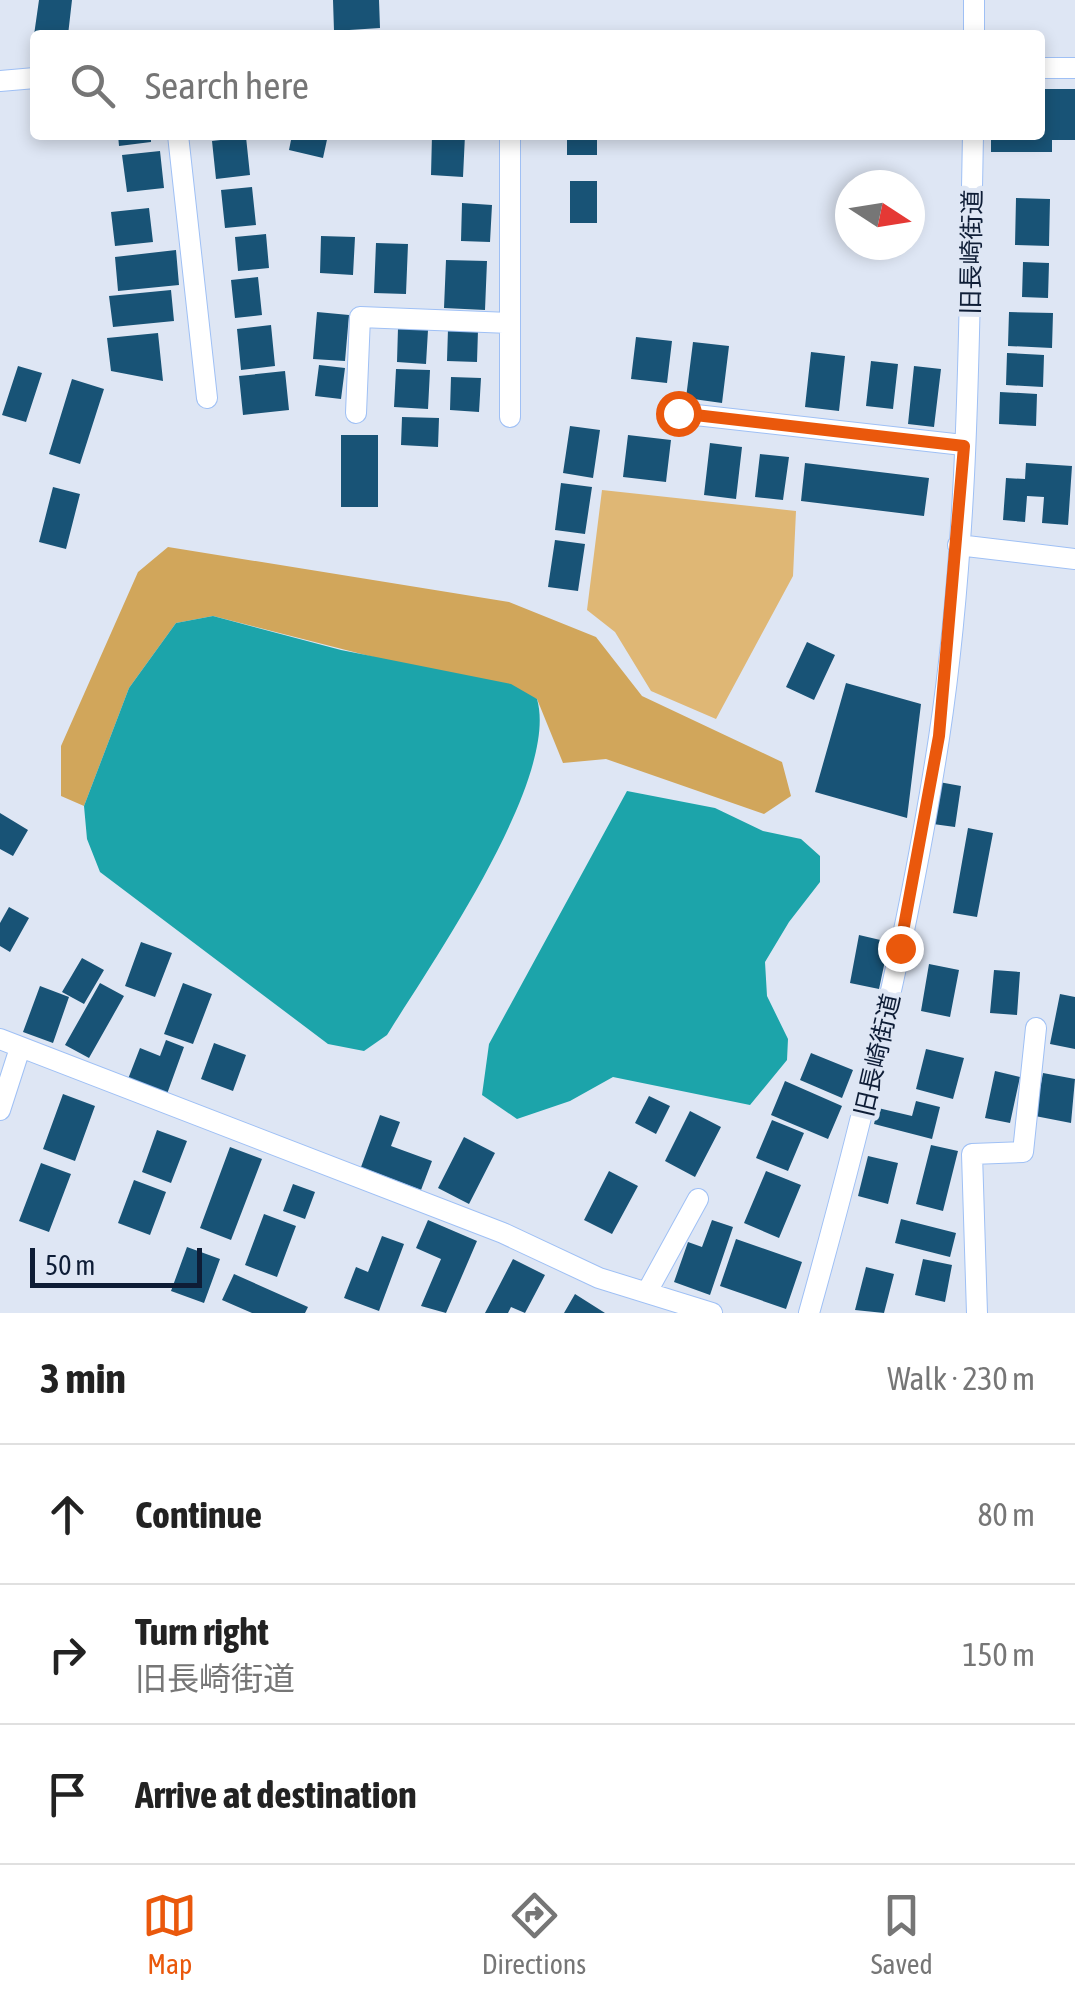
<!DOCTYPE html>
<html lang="en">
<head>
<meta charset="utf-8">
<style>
	body { margin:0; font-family:"Asap Condensed","Noto Sans JP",sans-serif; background:#f6f6f6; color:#222 }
	.compass { position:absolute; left:835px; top:170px; width:90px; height:90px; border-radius:50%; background:#fff; box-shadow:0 5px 15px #0003; rotate:102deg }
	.scale { position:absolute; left:30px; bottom:25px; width:172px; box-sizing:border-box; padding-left:10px; border:5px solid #0e1d36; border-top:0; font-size:28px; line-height:35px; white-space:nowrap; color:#0e1d36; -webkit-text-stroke:8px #dee6f4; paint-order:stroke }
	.stop { position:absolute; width:30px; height:30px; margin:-22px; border:8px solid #ea580c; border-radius:50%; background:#fff }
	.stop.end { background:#ea580c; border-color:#fff; box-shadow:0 2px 10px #0008 }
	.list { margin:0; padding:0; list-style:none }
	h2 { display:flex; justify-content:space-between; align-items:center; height:130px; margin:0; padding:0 40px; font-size:42px }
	h2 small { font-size:32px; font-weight:400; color:#767676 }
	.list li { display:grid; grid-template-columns:65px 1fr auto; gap:30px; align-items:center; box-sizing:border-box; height:140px; padding:0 40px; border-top:2px solid #e0e0e0 }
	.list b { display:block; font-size:38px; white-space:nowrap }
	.list p { margin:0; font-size:32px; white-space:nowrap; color:#767676 }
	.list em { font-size:32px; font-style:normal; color:#767676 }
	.icon { flex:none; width:55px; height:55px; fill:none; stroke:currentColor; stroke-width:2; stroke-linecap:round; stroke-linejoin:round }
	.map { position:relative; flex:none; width:1075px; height:1313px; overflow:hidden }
	.search { position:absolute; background:#fff; box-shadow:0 5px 15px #0003; left:30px; right:30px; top:30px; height:110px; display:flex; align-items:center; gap:25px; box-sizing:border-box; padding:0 35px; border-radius:10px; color:#767676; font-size:38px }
	.sheet { height:550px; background:#fff }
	nav { display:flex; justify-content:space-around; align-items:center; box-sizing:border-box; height:140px; border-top:2px solid #e0e0e0; background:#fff; font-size:28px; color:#767676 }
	nav a { display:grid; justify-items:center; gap:5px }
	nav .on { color:#ea580c }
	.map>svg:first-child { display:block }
	.green { fill:#dfb775 }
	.forest { fill:#d1a65b }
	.water { fill:#1ca4aa }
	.building { fill:#185376 }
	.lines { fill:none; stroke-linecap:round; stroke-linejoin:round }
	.minor-casing { stroke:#9fc0f5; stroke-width:22 }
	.minor { stroke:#fff; stroke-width:20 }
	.route { stroke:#ea580c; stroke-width:12 }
	.labels { text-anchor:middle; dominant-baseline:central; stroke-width:10; stroke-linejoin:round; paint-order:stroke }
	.street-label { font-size:25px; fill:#0e1d36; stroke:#dee6f4 }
</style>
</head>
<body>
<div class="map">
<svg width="1075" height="1313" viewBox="0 0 1075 1313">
	<rect width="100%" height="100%" fill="#dee6f4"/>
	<path class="green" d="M 602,490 L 796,511 L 793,576 L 716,719 L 651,691 L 615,632 L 587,610 Z"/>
	<path class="forest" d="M 168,547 L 509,602 L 596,637 L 642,696 L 782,762 L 791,796 L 764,814 L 606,759 L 563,763 L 537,699 L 213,616 L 176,623 L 129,688 L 84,806 L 61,796 L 61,746 L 138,572 Z"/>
	<path class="water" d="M 213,616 L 341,650 L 511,684 L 537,699 C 560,779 431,964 387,1035 L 364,1051 L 328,1044 L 100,872 L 87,839 L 84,806 L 129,688 L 176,623 Z
		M 627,791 L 715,808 L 763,831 L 801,839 L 820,856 L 820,882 L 789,922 L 765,962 L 767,996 L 788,1039 L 787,1060 L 750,1105 L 613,1077 L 570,1101 L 517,1119 L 482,1095 L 489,1044 Z"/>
	<path class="building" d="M 39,0 L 72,0 L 68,35 L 34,35 Z
		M 333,0 L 379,0 L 380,28 L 334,31 Z
		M 1040,89 L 1075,89 L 1075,140 L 1052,140 L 1052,152 L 991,152 L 991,135 L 1040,135 Z
		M 118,135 L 151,135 L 151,142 L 119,146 Z
		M 292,135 L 328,135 L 323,158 L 289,150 Z
		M 432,135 L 465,135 L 463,177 L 431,175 Z
		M 567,135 L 597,135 L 597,155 L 567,155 Z
		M 246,137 L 250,175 L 216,179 L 212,141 Z
		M 160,151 L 164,188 L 127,192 L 122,155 Z
		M 570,181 L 597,181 L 597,223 L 570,223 Z
		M 252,187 L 256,225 L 225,228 L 221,190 Z
		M 1016,198 L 1050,199 L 1049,246 L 1015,245 Z
		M 462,203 L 492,205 L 490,242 L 461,241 Z
		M 149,208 L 153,242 L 115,246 L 111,212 Z
		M 266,234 L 269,268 L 238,271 L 235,237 Z
		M 321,236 L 355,237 L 353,275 L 320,273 Z
		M 376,243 L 408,244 L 406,294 L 374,293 Z
		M 176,250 L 179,285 L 118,291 L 115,257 Z
		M 446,260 L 487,261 L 485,310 L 444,308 Z
		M 1023,262 L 1049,263 L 1048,298 L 1022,297 Z
		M 258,277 L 262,315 L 235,318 L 231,280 Z
		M 171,290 L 174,321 L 113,327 L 109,296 Z
		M 317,312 L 349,315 L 345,361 L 313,359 Z
		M 1009,312 L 1053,313 L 1052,348 L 1008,346 Z
		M 271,325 L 275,366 L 241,370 L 237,329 Z
		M 398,328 L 428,330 L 426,364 L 397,362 Z
		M 448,329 L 478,330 L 477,362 L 447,361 Z
		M 158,333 L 163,381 L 111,371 L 107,338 Z
		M 636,337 L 672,341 L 667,383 L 631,379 Z
		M 693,342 L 729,346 L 722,403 L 686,398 Z
		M 811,352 L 845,356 L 839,411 L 805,407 Z
		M 1007,353 L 1044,355 L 1043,387 L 1006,385 Z
		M 871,361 L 898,364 L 893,409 L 866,406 Z
		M 319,365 L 345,368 L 341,399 L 315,396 Z
		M 18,366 L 42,373 L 26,422 L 2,415 Z
		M 914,366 L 941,369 L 934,427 L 908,424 Z
		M 396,369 L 430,370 L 428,409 L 394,407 Z
		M 285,371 L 289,410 L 243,415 L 239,376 Z
		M 451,377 L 481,378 L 479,412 L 450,410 Z
		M 72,379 L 104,389 L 80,464 L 49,454 Z
		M 1000,392 L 1037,394 L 1036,426 L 999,424 Z
		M 402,417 L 439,418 L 438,447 L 401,445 Z
		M 570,426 L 600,430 L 593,478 L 563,473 Z
		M 341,435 L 378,435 L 378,507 L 341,507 Z
		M 628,435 L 671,440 L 666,482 L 623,477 Z
		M 710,443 L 742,447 L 736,499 L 704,495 Z
		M 760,454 L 789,457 L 783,500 L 755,497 Z
		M 805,463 L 929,478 L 924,516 L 801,501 Z
		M 1026,463 L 1072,466 L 1068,525 L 1042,523 L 1044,497 L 1027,496 L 1025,522 L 1003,520 L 1006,478 L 1025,479 Z
		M 561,483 L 592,487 L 585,534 L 555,530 Z
		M 53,487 L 80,494 L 66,549 L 39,542 Z
		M 555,540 L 585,544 L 578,591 L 548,587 Z
		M 807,642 L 835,655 L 814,700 L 786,687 Z
		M 846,683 L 921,704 L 907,818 L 815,792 Z
		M 939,782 L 961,786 L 955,827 L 933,824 Z
		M 0,813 L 28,830 L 13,856 L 0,849 Z
		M 968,828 L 993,833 L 977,917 L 953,913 Z
		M 9,907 L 29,918 L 10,952 L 0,946 L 0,923 Z
		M 859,935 L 889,942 L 879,989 L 850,983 Z
		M 141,942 L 172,953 L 155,997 L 125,986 Z
		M 82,958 L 104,970 L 84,1004 L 62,992 Z
		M 929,964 L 959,970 L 950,1017 L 921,1011 Z
		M 994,970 L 1020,972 L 1017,1015 L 990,1013 Z
		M 100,983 L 124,996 L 89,1058 L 65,1045 Z
		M 183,983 L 212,994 L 193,1044 L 164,1034 Z
		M 40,986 L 69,997 L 53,1043 L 23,1032 Z
		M 1060,994 L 1075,997 L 1075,1049 L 1050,1044 Z
		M 166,1040 L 184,1047 L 167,1094 L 128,1079 L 140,1048 L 160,1056 Z
		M 214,1043 L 246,1055 L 233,1091 L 201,1079 Z
		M 926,1049 L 964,1058 L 953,1099 L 916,1089 Z
		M 811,1053 L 853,1070 L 842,1098 L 800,1080 Z
		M 995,1071 L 1020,1077 L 1010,1123 L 985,1118 Z
		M 1043,1073 L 1075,1079 L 1071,1123 L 1035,1116 Z
		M 785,1081 L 842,1106 L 828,1139 L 771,1115 Z
		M 63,1094 L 95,1106 L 75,1161 L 43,1149 Z
		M 649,1096 L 670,1106 L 656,1134 L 635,1123 Z
		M 916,1101 L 940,1107 L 932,1139 L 874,1124 L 878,1108 L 912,1116 Z
		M 690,1111 L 721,1127 L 695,1177 L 665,1161 Z
		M 380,1115 L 400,1122 L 391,1146 L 432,1161 L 421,1190 L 361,1167 Z
		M 772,1120 L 804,1133 L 788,1171 L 756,1158 Z
		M 157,1130 L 187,1141 L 171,1183 L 142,1172 Z
		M 464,1137 L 495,1153 L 469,1204 L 438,1188 Z
		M 931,1145 L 958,1151 L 943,1211 L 916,1204 Z
		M 230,1147 L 262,1159 L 231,1240 L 200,1228 Z
		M 868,1156 L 898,1163 L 888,1204 L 858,1196 Z
		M 41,1163 L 71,1174 L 49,1232 L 19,1221 Z
		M 609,1171 L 638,1186 L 612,1234 L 584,1220 Z
		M 766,1171 L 801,1185 L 779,1238 L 744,1223 Z
		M 134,1180 L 166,1192 L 150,1235 L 118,1223 Z
		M 293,1184 L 315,1192 L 305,1219 L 283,1211 Z
		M 264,1214 L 296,1226 L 277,1277 L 245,1265 Z
		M 901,1219 L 956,1233 L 950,1257 L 895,1243 Z
		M 428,1220 L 477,1241 L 446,1313 L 421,1306 L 441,1259 L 416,1248 Z
		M 712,1220 L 733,1227 L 710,1295 L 674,1282 L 688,1242 L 702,1247 Z
		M 382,1236 L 404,1244 L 379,1311 L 344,1298 L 356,1267 L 368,1272 Z
		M 736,1239 L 802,1262 L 786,1309 L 720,1286 Z
		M 187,1247 L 220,1259 L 204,1303 L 171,1291 Z
		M 513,1259 L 545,1275 L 525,1313 L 511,1307 L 508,1313 L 485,1313 Z
		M 923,1259 L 952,1265 L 945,1302 L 915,1295 Z
		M 866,1267 L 894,1274 L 884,1313 L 855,1310 Z
		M 234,1274 L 308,1307 L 305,1313 L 252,1313 L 222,1300 Z
		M 575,1294 L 605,1313 L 564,1313 Z"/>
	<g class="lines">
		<g class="minor-casing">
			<path id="minor" d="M 974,0 L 974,35
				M 1040,68 L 1075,68
				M 0,81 L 35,78
				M 178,135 L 207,398
				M 510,135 L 510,417
				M 356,413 L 360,317 L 510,323
				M 678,413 L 963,445
				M 958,545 L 1075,559
				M 0,1039 L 503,1233 L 599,1278 L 712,1313
				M 0,1110 L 20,1048
				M 648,1290 L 698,1199
				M 809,1313 C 862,1123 909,933 939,738 C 969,540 969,335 973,135
				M 977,1313 L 972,1154 L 1023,1152 L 1036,1028"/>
		</g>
		<use href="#minor" class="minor"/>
	</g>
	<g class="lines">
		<path class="route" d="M 678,413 L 964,446 L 939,736 L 900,948"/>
	</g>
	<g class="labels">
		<g class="street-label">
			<text transform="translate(971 252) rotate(-89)">旧長崎街道</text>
			<text transform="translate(877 1055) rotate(-77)">旧長崎街道</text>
		</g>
	</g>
</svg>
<svg class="compass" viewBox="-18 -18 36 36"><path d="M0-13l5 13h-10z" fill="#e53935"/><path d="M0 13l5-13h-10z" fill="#767676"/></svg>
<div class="scale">50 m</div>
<div class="stop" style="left:678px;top:413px"></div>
<div class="stop end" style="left:900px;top:948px"></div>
<div class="search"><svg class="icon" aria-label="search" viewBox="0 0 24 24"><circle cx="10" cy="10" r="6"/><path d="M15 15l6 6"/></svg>Search here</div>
</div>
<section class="sheet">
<h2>3 min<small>Walk · 230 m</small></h2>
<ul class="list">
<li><svg class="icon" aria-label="ahead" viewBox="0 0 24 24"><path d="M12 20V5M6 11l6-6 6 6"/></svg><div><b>Continue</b></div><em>80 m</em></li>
<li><svg class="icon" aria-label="right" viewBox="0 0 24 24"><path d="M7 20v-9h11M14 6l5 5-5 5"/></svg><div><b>Turn right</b><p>旧長崎街道</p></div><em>150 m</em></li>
<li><svg class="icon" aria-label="arrive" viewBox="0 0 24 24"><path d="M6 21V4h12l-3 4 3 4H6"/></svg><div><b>Arrive at destination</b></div></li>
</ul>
</section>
<nav>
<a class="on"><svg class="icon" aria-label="map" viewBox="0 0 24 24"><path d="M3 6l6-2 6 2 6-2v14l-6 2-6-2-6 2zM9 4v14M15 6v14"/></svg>Map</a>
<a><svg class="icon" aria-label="directions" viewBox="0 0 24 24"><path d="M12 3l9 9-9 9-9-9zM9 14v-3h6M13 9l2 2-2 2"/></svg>Directions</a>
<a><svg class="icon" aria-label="saved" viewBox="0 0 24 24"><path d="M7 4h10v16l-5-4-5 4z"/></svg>Saved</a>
</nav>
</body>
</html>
